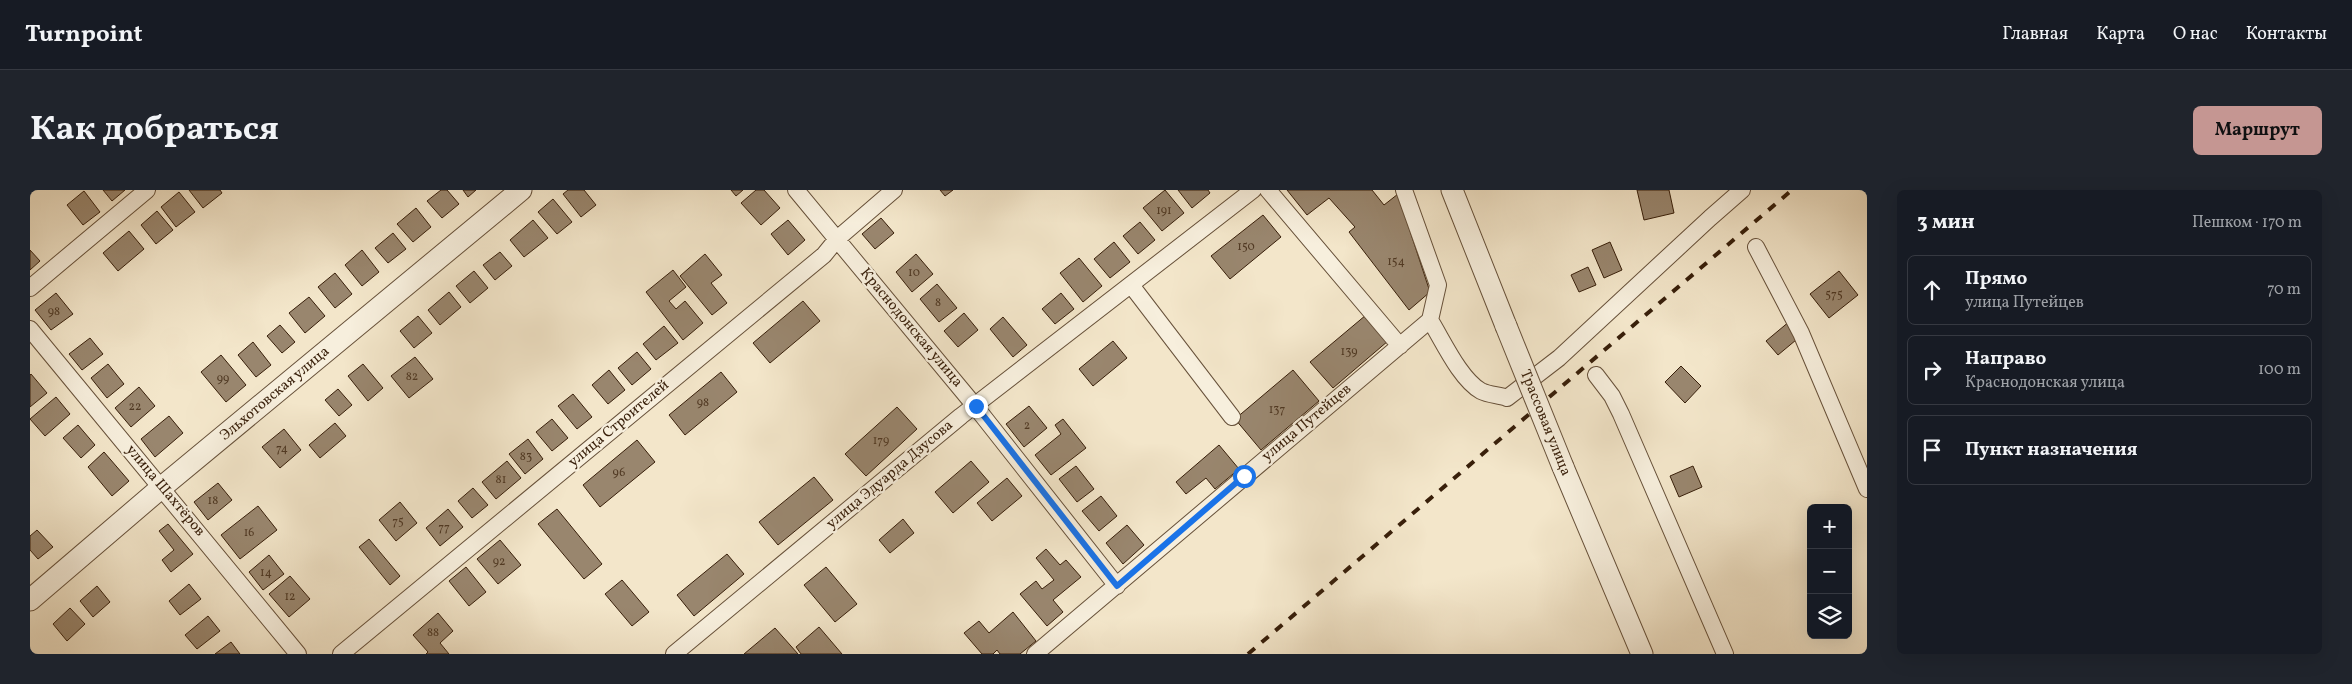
<!DOCTYPE html>
<html lang="ru">
<head>
<meta charset="utf-8">
<style>
	body { margin:0; font-family:Vollkorn,serif; background:#20242c; color:#f1f3f6 }
	.controls { position:absolute; right:15px; bottom:15px; display:grid; overflow:hidden; border-radius:8px; box-shadow:0 5px 20px #0002 }
	.controls button { width:45px; height:45px; display:grid; place-items:center; padding:0; border:0; border-bottom:1px solid #363941; background:#171b24; color:#f1f3f6; font:25px sans-serif }
	.stop { position:absolute; width:15px; height:15px; margin:-11px; border:4px solid #1a73e8; border-radius:50%; background:#fff }
	.stop.end { background:#1a73e8; border-color:#fff; box-shadow:0 1px 5px #0008 }
	.list { margin:0; padding:0; list-style:none }
	h2 { display:flex; justify-content:space-between; align-items:center; height:65px; margin:0; padding:0 20px; font-size:21px }
	h2 small { font-size:16px; font-weight:400; color:#9ea1a6 }
	.list li { display:grid; grid-template-columns:32px 1fr auto; gap:15px; align-items:center; box-sizing:border-box; height:70px; margin:0 10px 10px; padding:0 10px; border:1px solid #363941; border-radius:8px }
	.list b { display:block; font-size:19px; white-space:nowrap }
	.list p { margin:0; font-size:16px; white-space:nowrap; color:#9ea1a6 }
	.list em { font-size:16px; font-style:normal; color:#9ea1a6 }
	.icon { flex:none; width:28px; height:28px; fill:none; stroke:currentColor; stroke-width:2; stroke-linecap:round; stroke-linejoin:round }
	.map { position:relative; flex:none; width:1837px; height:464px; overflow:hidden; border-radius:8px }
	header { display:flex; align-items:center; gap:30px; box-sizing:border-box; height:70px; padding:0 25px; background:#171b24; border-bottom:1px solid #363941 }
	header strong { font-size:24px }
	nav { display:flex; gap:28px; margin-inline-start:auto; font-size:18px }
	.intro { display:flex; align-items:center; justify-content:space-between; box-sizing:border-box; height:120px; padding:0 30px }
	h1 { margin:0; font-size:35px }
	.button { padding:12px 22px; border-radius:8px; background:#c59692; color:#111; font-size:18px; font-weight:700 }
	main { display:flex; gap:30px; padding:0 30px }
	aside { flex:1; background:#171b24; border-radius:8px; box-shadow:0 5px 20px #0002 }
	.map>svg:first-child { display:block }
	.building { fill:#99866e; stroke:#381f0a }
	.lines { fill:none; stroke-linecap:round; stroke-linejoin:round }
	.minor-casing { stroke:#67513a; stroke-width:18 }
	.tertiary-casing { stroke:#67513a; stroke-width:23 }
	.minor { stroke:#f7efdd; stroke-width:16 }
	.tertiary { stroke:#f7efdd; stroke-width:21 }
	.rail { stroke:#381f0a; stroke-width:4; stroke-dasharray:9 9; stroke-linecap:butt }
	.tertiary-bridge-casing { stroke:#67513a; stroke-width:23; stroke-linecap:butt }
	.tertiary-bridge { stroke:#f7efdd; stroke-width:21 }
	.route { stroke:#1a73e8; stroke-width:6 }
	.labels { text-anchor:middle; dominant-baseline:central; stroke-width:4.5; stroke-linejoin:round; paint-order:stroke }
	.number-label { font-size:12px; fill:#503923 }
	.street-label { font-size:15px; fill:#381f0a; stroke:#f7efdd }
</style>
</head>
<body>
<header>
<strong>Turnpoint</strong>
<nav><a>Главная</a><a>Карта</a><a>О нас</a><a>Контакты</a></nav>
</header>
<div class="intro"><h1>Как добраться</h1><a class="button">Маршрут</a></div>
<main>
<div class="map">
<svg width="1837" height="464" viewBox="0 0 1837 464">
	<rect width="100%" height="100%" fill="#f3e6ca"/>
	<filter id="stains"><feTurbulence type="fractalNoise" baseFrequency=".004" numOctaves="4"/><feColorMatrix values="0 0 0 0 .2 0 0 0 0 .09 0 0 0 0 .02 0 0 0 .5 -.17"/></filter>
	<radialGradient id="worn" r=".72"><stop offset=".6" stop-color="#630" stop-opacity="0"/><stop offset="1" stop-color="#630" stop-opacity=".3"/></radialGradient>
	<path class="building" d="M 73,0 L 95,0 L 82,11 Z
		M 159,0 L 190,0 L 192,3 L 173,18 Z
		M 411,0 L 417,0 L 429,14 L 412,28 L 397,11 Z
		M 433,0 L 446,0 L 438,7 Z
		M 538,0 L 554,0 L 566,15 L 551,27 L 533,4 Z
		M 701,0 L 713,0 L 706,6 Z
		M 726,0 L 734,0 L 750,18 L 731,35 L 711,13 Z
		M 910,0 L 923,0 L 915,6 Z
		M 1135,0 L 1154,23 L 1132,41 L 1113,18 Z
		M 1148,0 L 1178,0 L 1180,3 L 1162,18 Z
		M 1257,0 L 1342,0 L 1354,15 L 1368,4 L 1400,102 L 1379,120 L 1319,42 L 1325,37 L 1299,8 L 1277,25 Z
		M 1607,0 L 1639,0 L 1644,23 L 1614,30 Z
		M 54,1 L 70,22 L 53,35 L 37,15 Z
		M 149,2 L 165,22 L 146,37 L 131,17 Z
		M 523,9 L 542,32 L 527,44 L 508,22 Z
		M 386,18 L 401,37 L 383,52 L 367,34 Z
		M 127,21 L 143,40 L 126,54 L 111,35 Z
		M 1233,25 L 1251,47 L 1200,89 L 1181,66 Z
		M 851,28 L 864,43 L 845,59 L 832,44 Z
		M 503,30 L 518,48 L 494,67 L 480,50 Z
		M 758,30 L 775,50 L 758,65 L 741,44 Z
		M 1110,32 L 1125,50 L 1108,64 L 1093,46 Z
		M 99,41 L 114,59 L 88,81 L 73,63 Z
		M 363,43 L 376,59 L 358,73 L 345,58 Z
		M 1084,52 L 1100,72 L 1080,88 L 1064,69 Z
		M 1580,52 L 1592,80 L 1574,88 L 1562,60 Z
		M 0,60 L 10,71 L 0,80 Z
		M 332,60 L 349,82 L 332,96 L 315,75 Z
		M 470,62 L 482,76 L 465,90 L 453,75 Z
		M 675,64 L 692,85 L 681,93 L 697,113 L 682,125 L 650,86 Z
		M 886,64 L 903,84 L 882,102 L 866,82 Z
		M 1049,68 L 1072,96 L 1053,112 L 1030,83 Z
		M 1558,77 L 1566,95 L 1549,102 L 1541,85 Z
		M 643,80 L 656,97 L 639,111 L 646,119 L 655,111 L 673,133 L 653,150 L 616,102 Z
		M 444,81 L 458,98 L 440,113 L 426,96 Z
		M 1809,81 L 1828,105 L 1799,128 L 1780,104 Z
		M 305,83 L 322,104 L 305,118 L 288,97 Z
		M 907,94 L 927,118 L 909,132 L 890,109 Z
		M 419,102 L 431,117 L 410,135 L 398,120 Z
		M 26,103 L 43,124 L 21,140 L 5,120 Z
		M 1031,103 L 1044,119 L 1025,134 L 1012,119 Z
		M 279,107 L 295,126 L 275,143 L 259,123 Z
		M 773,111 L 790,131 L 740,173 L 723,153 Z
		M 934,123 L 948,140 L 928,157 L 914,141 Z
		M 1336,125 L 1358,151 L 1303,198 L 1280,172 Z
		M 388,126 L 402,143 L 384,158 L 370,141 Z
		M 973,127 L 997,155 L 983,167 L 960,139 Z
		M 1760,131 L 1772,145 L 1748,165 L 1736,151 Z
		M 250,135 L 265,152 L 252,163 L 237,146 Z
		M 634,136 L 648,153 L 626,170 L 613,154 Z
		M 60,148 L 73,164 L 52,180 L 39,164 Z
		M 1083,151 L 1097,168 L 1063,196 L 1049,179 Z
		M 223,152 L 241,175 L 226,187 L 208,165 Z
		M 607,162 L 621,179 L 602,195 L 588,178 Z
		M 191,165 L 216,195 L 196,212 L 171,182 Z
		M 385,167 L 403,189 L 379,208 L 361,186 Z
		M 78,174 L 94,194 L 77,208 L 61,188 Z
		M 333,174 L 353,198 L 338,211 L 318,186 Z
		M 1651,176 L 1671,196 L 1655,213 L 1635,192 Z
		M 579,180 L 595,200 L 578,214 L 562,195 Z
		M 1263,180 L 1289,211 L 1231,260 L 1205,229 Z
		M 691,182 L 707,202 L 655,245 L 639,225 Z
		M 1,184 L 17,203 L 0,217 L 0,185 Z
		M 109,197 L 125,216 L 101,237 L 85,218 Z
		M 308,199 L 322,215 L 309,226 L 295,210 Z
		M 543,204 L 562,227 L 547,239 L 528,216 Z
		M 26,207 L 40,224 L 15,246 L 0,229 Z
		M 999,216 L 1017,238 L 994,257 L 976,234 Z
		M 867,217 L 887,239 L 836,286 L 815,264 Z
		M 139,226 L 153,243 L 125,267 L 111,249 Z
		M 522,229 L 538,248 L 522,261 L 506,242 Z
		M 1033,229 L 1056,258 L 1021,285 L 1005,265 L 1031,244 L 1025,235 Z
		M 305,233 L 316,246 L 290,268 L 279,255 Z
		M 48,235 L 65,255 L 51,268 L 33,248 Z
		M 254,239 L 271,260 L 250,278 L 232,257 Z
		M 498,249 L 513,269 L 495,284 L 479,264 Z
		M 607,250 L 625,272 L 570,317 L 553,295 Z
		M 1189,255 L 1209,279 L 1185,299 L 1176,288 L 1156,304 L 1146,292 Z
		M 74,262 L 99,291 L 82,306 L 58,277 Z
		M 477,271 L 491,288 L 466,309 L 452,292 Z
		M 941,271 L 959,292 L 923,323 L 905,302 Z
		M 1046,276 L 1064,299 L 1047,312 L 1029,289 Z
		M 1663,276 L 1672,297 L 1649,307 L 1640,286 Z
		M 784,287 L 803,310 L 748,355 L 729,332 Z
		M 977,288 L 992,306 L 962,331 L 947,313 Z
		M 188,293 L 202,310 L 178,330 L 164,312 Z
		M 443,298 L 458,315 L 442,328 L 428,311 Z
		M 1071,306 L 1087,326 L 1069,341 L 1052,321 Z
		M 370,312 L 387,333 L 366,351 L 349,330 Z
		M 228,316 L 247,340 L 210,369 L 191,345 Z
		M 418,319 L 433,337 L 410,356 L 396,338 Z
		M 527,319 L 572,374 L 554,389 L 508,334 Z
		M 873,329 L 884,343 L 860,363 L 849,350 Z
		M 138,334 L 163,364 L 141,382 L 132,370 L 144,360 L 129,341 Z
		M 1097,335 L 1114,355 L 1093,374 L 1076,353 Z
		M 7,340 L 23,357 L 8,369 L 0,360 L 0,346 Z
		M 339,349 L 370,386 L 360,395 L 329,357 Z
		M 470,350 L 491,375 L 468,394 L 447,369 Z
		M 1016,359 L 1030,375 L 1036,370 L 1051,387 L 1023,410 L 1033,422 L 1017,436 L 990,404 L 1006,391 L 1012,399 L 1024,390 L 1006,368 Z
		M 697,364 L 714,384 L 664,426 L 647,405 Z
		M 239,365 L 254,384 L 233,400 L 219,382 Z
		M 436,377 L 456,402 L 439,416 L 419,391 Z
		M 796,377 L 827,414 L 805,432 L 774,395 Z
		M 260,386 L 280,409 L 259,427 L 239,404 Z
		M 592,390 L 619,422 L 602,436 L 575,404 Z
		M 159,394 L 171,409 L 150,425 L 139,411 Z
		M 67,396 L 80,412 L 63,427 L 50,411 Z
		M 40,418 L 55,434 L 37,451 L 23,434 Z
		M 983,422 L 1006,451 L 990,464 L 970,464 L 967,460 L 963,464 L 952,464 L 934,443 L 949,431 L 959,443 Z
		M 408,423 L 423,441 L 410,453 L 419,464 L 396,464 L 398,462 L 383,445 Z
		M 178,426 L 190,441 L 167,459 L 155,445 Z
		M 789,437 L 812,464 L 771,464 L 766,457 Z
		M 745,438 L 768,464 L 714,464 Z
		M 201,452 L 210,464 L 185,464 Z"/>
	<g class="lines">
		<g class="minor-casing">
			<path id="minor" d="M 766,0 L 945,216 L 1087,396
				M 1238,0 L 1370,156
				M 1726,57 L 1771,143 L 1837,299
				M 1101,95 L 1202,227
				M 0,98 L 117,0
				M 1400,130 C 1413,151 1430,189 1451,201 C 1459,205 1469,205 1477,208 L 1529,168 L 1680,28 L 1712,0
				M 0,139 L 268,464
				M 1566,185 L 1582,206 L 1591,224 L 1695,464
				M 311,464 L 794,65 L 807,49 L 864,0
				M 644,464 L 931,226 L 1223,0
				M 1005,464 L 1400,130 L 1408,95 L 1374,0"/>
		</g>
		<g class="tertiary-casing">
			<path id="tertiary" d="M 1422,0 L 1476,136
				M 1533,277 L 1612,464
				M 0,410 L 132,297 L 491,0"/>
		</g>
		<use href="#minor" class="minor"/>
		<use href="#tertiary" class="tertiary"/>
		<path class="rail" d="M 1218,464 L 1762,0"/>
		<g class="tertiary-bridge-casing">
			<path id="tertiary-bridge" d="M 1476,136 L 1533,277"/>
		</g>
		<use href="#tertiary-bridge" class="tertiary-bridge"/>
	</g>
	<g class="lines">
		<path class="route" d="M 946,216 L 1087,396 L 1214,286"/>
	</g>
	<g class="labels">
		<g class="number-label">
			<text x="1134" y="21">191</text>
			<text x="1216" y="57">150</text>
			<text x="1366" y="72">154</text>
			<text x="884" y="83">10</text>
			<text x="1804" y="105">575</text>
			<text x="908" y="113">8</text>
			<text x="24" y="122">98</text>
			<text x="1319" y="162">139</text>
			<text x="382" y="187">82</text>
			<text x="193" y="189">99</text>
			<text x="673" y="213">98</text>
			<text x="105" y="217">22</text>
			<text x="1247" y="220">137</text>
			<text x="997" y="236">2</text>
			<text x="851" y="251">179</text>
			<text x="252" y="259">74</text>
			<text x="496" y="267">83</text>
			<text x="589" y="283">96</text>
			<text x="471" y="290">81</text>
			<text x="183" y="311">18</text>
			<text x="368" y="332">75</text>
			<text x="414" y="338">77</text>
			<text x="219" y="343">16</text>
			<text x="469" y="372">92</text>
			<text x="236" y="383">14</text>
			<text x="260" y="407">12</text>
			<text x="403" y="443">88</text>
		</g>
		<g class="street-label">
			<text transform="translate(881 138) rotate(50)">Краснодонская улица</text>
			<text transform="translate(245 204) rotate(-40)">Эльхотовская улица</text>
			<text transform="translate(1277 233) rotate(-40)">улица Путейцев</text>
			<text transform="translate(1515 233) rotate(68)">Трассовая улица</text>
			<text transform="translate(589 234) rotate(-40)">улица Строителей</text>
			<text transform="translate(860 285) rotate(-40)">улица Эдуарда Дзусова</text>
			<text transform="translate(135 301) rotate(50)">улица Шахтёров</text>
		</g>
	</g>
	<rect width="100%" height="100%" filter="url(#stains)"/>
	<rect width="100%" height="100%" fill="url(#worn)"/>
</svg>
<div class="controls">
<button>+</button>
<button>−</button>
<button><svg class="icon" aria-label="layers" viewBox="0 0 24 24"><path d="M12 4l9 5-9 5-9-5zM3 14l9 5 9-5"/></svg></button>
</div>
<div class="stop" style="left:1214px;top:286px"></div>
<div class="stop end" style="left:946px;top:216px"></div>
</div>
<aside>
<h2>3 мин<small>Пешком · 170 m</small></h2>
<ul class="list">
<li><svg class="icon" aria-label="ahead" viewBox="0 0 24 24"><path d="M12 20V5M6 11l6-6 6 6"/></svg><div><b>Прямо</b><p>улица Путейцев</p></div><em>70 m</em></li>
<li><svg class="icon" aria-label="right" viewBox="0 0 24 24"><path d="M7 20v-9h11M14 6l5 5-5 5"/></svg><div><b>Направо</b><p>Краснодонская улица</p></div><em>100 m</em></li>
<li><svg class="icon" aria-label="arrive" viewBox="0 0 24 24"><path d="M6 21V4h12l-3 4 3 4H6"/></svg><div><b>Пункт назначения</b></div></li>
</ul>
</aside>
</main>
</body>
</html>
